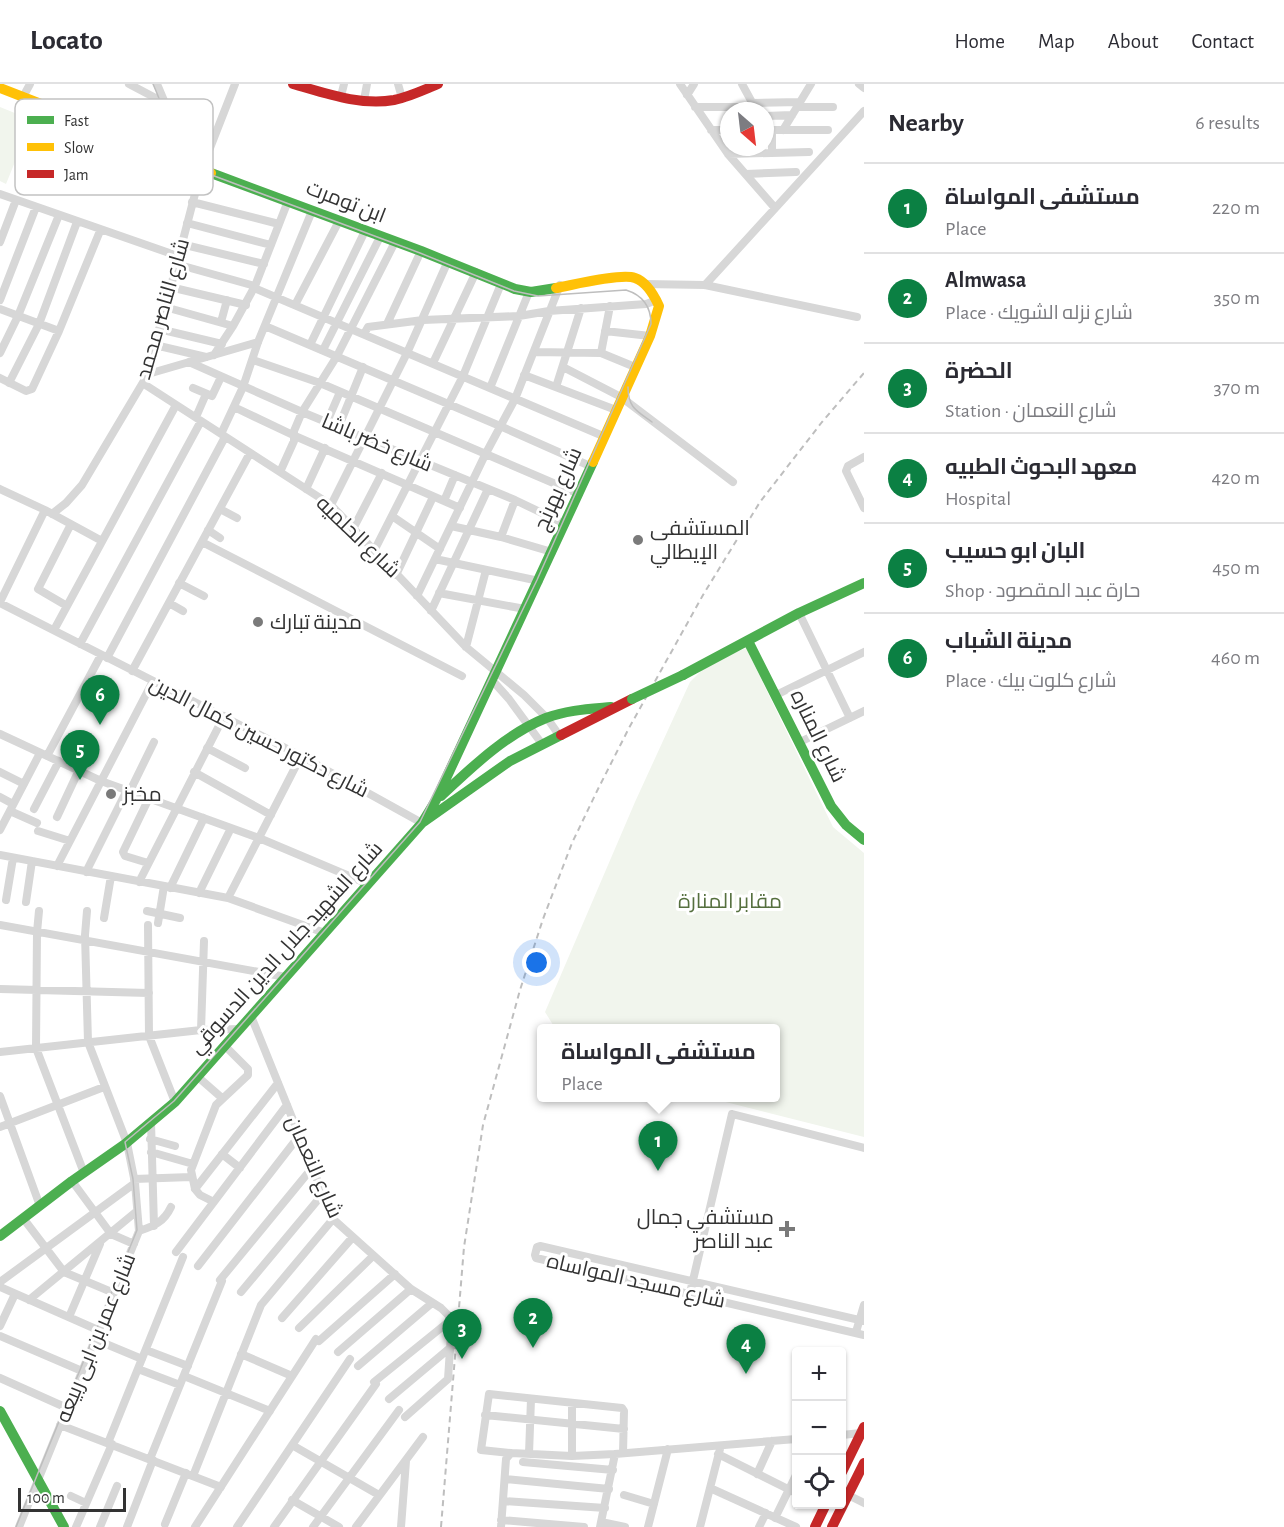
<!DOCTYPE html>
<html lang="en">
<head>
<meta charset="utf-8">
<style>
	body { margin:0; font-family:"Alegreya Sans",Cairo,sans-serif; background:#f7f7f7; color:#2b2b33 }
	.controls { position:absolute; right:18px; bottom:18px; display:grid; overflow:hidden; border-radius:6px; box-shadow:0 2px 4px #0004 }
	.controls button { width:54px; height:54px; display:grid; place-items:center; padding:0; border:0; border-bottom:2px solid #e1e1e2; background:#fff; color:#2b2b33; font:30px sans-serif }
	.compass { position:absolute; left:720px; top:18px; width:54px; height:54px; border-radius:50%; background:#fff; box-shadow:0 2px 4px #0004; rotate:152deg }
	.scale { position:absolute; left:18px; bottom:15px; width:108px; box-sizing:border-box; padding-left:6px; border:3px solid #333; border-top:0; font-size:16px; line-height:21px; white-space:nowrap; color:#333; -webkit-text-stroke:4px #fff; paint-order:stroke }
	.you { position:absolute; left:537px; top:879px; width:21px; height:21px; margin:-15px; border:4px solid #fff; border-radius:50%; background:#1a73e8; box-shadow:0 0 0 9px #1a73e833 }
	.badge { display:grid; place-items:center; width:39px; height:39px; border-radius:50%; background:#0b8043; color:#fff; font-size:20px; font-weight:700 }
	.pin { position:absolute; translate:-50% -50px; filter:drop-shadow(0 2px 3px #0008) }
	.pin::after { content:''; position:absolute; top:32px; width:21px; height:18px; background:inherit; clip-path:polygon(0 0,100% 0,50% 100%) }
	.popup { position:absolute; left:537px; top:940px; width:243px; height:78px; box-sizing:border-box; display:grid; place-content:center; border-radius:6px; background:#fff; filter:drop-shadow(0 2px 4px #0005); font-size:20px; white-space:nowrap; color:#7c7c81 }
	.popup b { font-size:22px; color:#2b2b33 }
	.popup::after { content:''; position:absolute; left:50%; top:100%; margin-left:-12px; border:12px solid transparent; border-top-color:#fff }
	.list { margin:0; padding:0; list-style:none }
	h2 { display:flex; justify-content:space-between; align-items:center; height:78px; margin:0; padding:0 24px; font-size:26px }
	h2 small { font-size:20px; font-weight:400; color:#7c7c81 }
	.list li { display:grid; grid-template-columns:39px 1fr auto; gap:18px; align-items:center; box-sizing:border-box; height:90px; padding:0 24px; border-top:2px solid #e1e1e2 }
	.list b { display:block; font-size:22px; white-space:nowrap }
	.list p { margin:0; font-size:20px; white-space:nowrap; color:#7c7c81 }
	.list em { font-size:20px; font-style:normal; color:#7c7c81 }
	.icon { flex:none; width:33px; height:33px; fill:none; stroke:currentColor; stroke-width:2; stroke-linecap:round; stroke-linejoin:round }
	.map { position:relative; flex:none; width:864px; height:1443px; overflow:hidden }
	header { display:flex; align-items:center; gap:36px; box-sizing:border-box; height:84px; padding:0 30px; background:#fff; border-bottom:2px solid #e1e1e2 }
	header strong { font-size:28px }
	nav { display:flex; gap:33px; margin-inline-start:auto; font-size:21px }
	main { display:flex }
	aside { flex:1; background:#fff }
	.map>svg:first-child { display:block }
	.green { fill:#f1f5ed }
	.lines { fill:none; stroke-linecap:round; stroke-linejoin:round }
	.street { stroke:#d7d7d7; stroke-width:8 }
	.fast { stroke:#4caf50; stroke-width:10 }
	.slow { stroke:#ffc107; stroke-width:10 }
	.jam { stroke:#c62828; stroke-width:10 }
	.tram { stroke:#bebebe; stroke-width:1.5 }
	.rail { stroke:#bebebe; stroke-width:2; stroke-dasharray:6 4.5; stroke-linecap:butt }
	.fast-bridge { stroke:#4caf50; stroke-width:10 }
	.poi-dot { fill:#7a7a7a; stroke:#fff; stroke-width:2 }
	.labels { text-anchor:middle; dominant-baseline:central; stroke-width:6; stroke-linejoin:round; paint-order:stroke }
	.street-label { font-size:21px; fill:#333; stroke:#fff }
	.poi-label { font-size:21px; fill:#333; stroke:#fff; text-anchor:start }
	.park-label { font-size:21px; fill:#56703f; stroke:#fff }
	.key { fill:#fff; stroke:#c2c2c2; stroke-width:1.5 }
	.key-label { font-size:16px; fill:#333 }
</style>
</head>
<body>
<header>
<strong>Locato</strong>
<nav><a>Home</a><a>Map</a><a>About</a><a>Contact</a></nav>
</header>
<main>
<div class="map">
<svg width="864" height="1443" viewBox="0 0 864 1443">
	<rect width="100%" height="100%" fill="#fff"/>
	<path class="green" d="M 0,23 L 32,36 L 6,100 L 0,97 Z
		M 746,564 L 833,743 L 864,769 L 864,1053 L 710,1014 L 775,1014 L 775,944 L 555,944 L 545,928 L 635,718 L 690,598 L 707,581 Z"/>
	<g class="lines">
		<path class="street" d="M 129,0 L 165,19
			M 157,0 L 190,78
			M 398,0 L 402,14
			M 680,0 L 728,70 L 775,124
			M 742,0 L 754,22
			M 859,0 L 864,4
			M 687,11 L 694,0
			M 341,12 L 344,0
			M 23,13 L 30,0
			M 364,16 L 367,0
			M 752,19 L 800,18
			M 695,23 L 755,23
			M 797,23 L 833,23
			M 765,32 L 792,31
			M 711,46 L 729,46
			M 765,46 L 828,46
			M 772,46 L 772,69
			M 783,46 L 811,0
			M 728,70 L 809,68
			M 746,90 L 796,88
			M 0,110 L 178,172
			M 192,118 L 279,140
			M 187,139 L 271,161
			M 0,158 L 16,116
			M 181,160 L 264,180
			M 176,180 L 255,202
			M 644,200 L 705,201 L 857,233
			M 705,201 L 864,27
			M 170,203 L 246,221
			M 254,204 L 603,352
			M 0,216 L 36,123
			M 295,221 L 339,137
			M 165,223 L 233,242
			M 0,225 L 59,247
			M 221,238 L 227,216
			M 387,240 L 421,167
			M 265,242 L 500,342 L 590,382
			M 159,245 L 222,260
			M 605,247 L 650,252
			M 364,250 L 368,243 L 423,236 L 519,232 L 549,227 L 646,220 L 657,216
			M 155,261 L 206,273
			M 310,261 L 365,147
			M 323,266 L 380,153
			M 534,268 L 601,269 L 635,283
			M 0,269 L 18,232 L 59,131
			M 601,269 L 610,222
			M 214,271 L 233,242 L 255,202 L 288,117
			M 253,276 L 320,299 L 579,410
			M 189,278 L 302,328 L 515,416 L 565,440
			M 433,279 L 476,188
			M 563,283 L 621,313 L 733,398
			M 148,290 L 258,258
			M 524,291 L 616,326
			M 0,294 L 26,307 L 32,305 L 59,247 L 100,147
			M 9,299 L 39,240 L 77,138
			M 144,300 L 331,421 L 466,563 L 524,611 L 547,634 L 559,651
			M 556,303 L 581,224
			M 193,304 L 212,312 L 221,293
			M 490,304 L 529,208
			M 234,323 L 295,352 L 460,424
			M 196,333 L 206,310
			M 327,338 L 340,308
			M 339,342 L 363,283
			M 221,350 L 243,303 L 258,258 L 312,127
			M 864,373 L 848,382 L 846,387 L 864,424
			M 280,388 L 294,357 L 294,347 L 302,328 L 337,272 L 395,158
			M 0,405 L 45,426 L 102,457
			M 306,405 L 325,364
			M 444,417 L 455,391
			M 331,421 L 407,269 L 448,177
			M 220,425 L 237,434
			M 52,430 L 66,419 L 82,401 L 148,290 L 201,87 L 235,0
			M 392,432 L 440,465
			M 451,442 L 501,453 L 552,468
			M 353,445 L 382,389
			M 208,446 L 220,454
			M 501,453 L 515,416
			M 202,458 L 462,592
			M 374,467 L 463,292 L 501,200
			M 435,475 L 539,497
			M 396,491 L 433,413
			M 179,499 L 204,512
			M 439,509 L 525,525
			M 417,512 L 485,371 L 515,315 L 560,201
			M 0,518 L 45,426
			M 0,519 L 301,672 L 422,739
			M 169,519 L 183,527
			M 67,522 L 38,505 L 71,440
			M 431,527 L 488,405
			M 799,529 L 850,634
			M 54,546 L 176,321
			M 80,560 L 201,337
			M 466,563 L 486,486
			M 107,574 L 225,353
			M 132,587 L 250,369
			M 492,596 L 509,615 L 542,660
			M 776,611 L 864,568
			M 0,650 L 101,697 L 259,754 L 361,797 L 367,802
			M 800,658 L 864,627
			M 207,664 L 245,684
			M 47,672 L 101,571
			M 0,688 L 24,700
			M 194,688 L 271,731
			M 130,707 L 154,658
			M 0,713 L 13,720
			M 34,725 L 59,677
			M 10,727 L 37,739
			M 57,733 L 79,686
			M 0,746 L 40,669
			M 38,747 L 70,757
			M 0,771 L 228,814 L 325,849
			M 148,779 L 125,772 L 123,768 L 149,714
			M 57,782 L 153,597
			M 86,788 L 127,706
			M 139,798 L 224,632
			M 170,804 L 204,734
			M 199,809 L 231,744
			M 228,814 L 301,672
			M 6,816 L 13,774
			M 26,818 L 32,777
			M 39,827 L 37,848 L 36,964 L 84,1089
			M 147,827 L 180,834
			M 104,834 L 111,792
			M 158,839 L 164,802
			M 0,841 L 286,893
			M 148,841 L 149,952 L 175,1018
			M 0,905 L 149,909
			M 251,932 L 333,1135 L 411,1205 L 441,1224 L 452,1235 L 448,1295 L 405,1333
			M 201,946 L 204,857
			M 0,968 L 201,946 L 240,945
			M 198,993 L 222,1014
			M 0,1012 L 40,1122
			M 151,1038 L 154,1142
			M 0,1043 L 104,1003
			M 150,1055 L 175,1062
			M 151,1068 L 193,1080
			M 222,1070 L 240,1084
			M 134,1095 L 191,1093
			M 72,1097 L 111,1150 L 134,1160
			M 195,1105 L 278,999
			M 214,1118 L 200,1111 L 195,1105 L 191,1086 L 216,1021 L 248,991 L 248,985 L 225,962
			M 23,1134 L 64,1188 L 114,1209
			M 139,1147 C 154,1142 164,1138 171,1123
			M 176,1168 L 287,1021
			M 198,1182 L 299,1052
			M 220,1196 L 312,1084
			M 0,1198 L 135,1099
			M 0,1203 L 98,1246
			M 241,1208 L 322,1111
			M 690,1209 L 732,1030 L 864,1064
			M 29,1216 L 137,1127
			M 69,1233 L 100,1160
			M 282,1234 L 352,1154
			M 864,1237 L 540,1162 L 537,1163 L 535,1171 L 536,1174 L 864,1251
			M 0,1242 L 15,1210
			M 299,1244 L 373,1172
			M 856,1248 L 864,1221
			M 0,1252 L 82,1287
			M 94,1255 L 142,1275
			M 319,1257 L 395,1190
			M 146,1266 L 188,1282
			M 338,1268 L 411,1205
			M 241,1270 L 292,1292
			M 358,1282 L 432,1219
			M 138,1285 L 180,1301
			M 184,1292 L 270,1327
			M 0,1294 L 67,1324
			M 374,1298 L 452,1235
			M 389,1315 L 451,1263
			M 485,1331 L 624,1345
			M 60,1341 L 221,1403
			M 842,1351 L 861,1349
			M 108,1359 L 183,1173
			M 292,1361 L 379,1411
			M 511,1369 L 481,1366 L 489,1310 L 622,1324 L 624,1327 L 623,1369
			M 529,1370 L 531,1315
			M 718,1370 L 796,1409
			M 572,1372 L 572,1319
			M 150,1375 L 222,1197
			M 523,1378 L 613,1386
			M 757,1390 L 772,1357
			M 193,1392 L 261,1221 L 333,1135
			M 505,1395 L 609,1405
			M 710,1404 L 796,1443
			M 624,1411 L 654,1420
			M 848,1411 L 864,1419
			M 71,1412 L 86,1419
			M 292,1416 L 339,1443
			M 503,1417 L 605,1424
			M 775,1434 L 796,1391
			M 501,1436 L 584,1443
			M 601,1438 L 625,1443
			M 165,1440 L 186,1389
			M 19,1443 L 139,1147 L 135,1099 L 127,1059 L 88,958 L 85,851 L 87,827
			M 76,1443 L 112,1360
			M 100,1443 L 117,1402
			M 127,1443 L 153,1376
			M 195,1443 L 316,1255
			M 237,1443 L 350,1275
			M 274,1443 L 376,1300
			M 313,1443 L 399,1326
			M 356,1443 L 423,1353
			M 401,1443 L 406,1377
			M 501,1443 L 506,1375 L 511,1369 L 572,1372 L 615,1370 L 796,1355
			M 600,1443 L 615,1370
			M 648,1443 L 668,1365
			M 700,1443 L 720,1365
			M 759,1443 L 766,1429"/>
		<path class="fast" d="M 211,89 L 421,167 L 515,205 L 531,208 L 556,204
			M 748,557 L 831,722 L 846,741 L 864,756
			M 683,591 L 799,529 L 864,499
			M 441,712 C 472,683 506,650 546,634 C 567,626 589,625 611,623
			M 422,739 L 436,716 L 593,378
			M 0,1152 L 72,1097 L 125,1060 L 175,1018 L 422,739 L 510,677 L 561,651
			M 0,1327 L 64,1443"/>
		<path class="slow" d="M 0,4 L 190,78 L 211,89
			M 556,204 C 573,201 621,189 635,194 C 647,198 654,211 659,222 L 650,252 L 593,378"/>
		<path class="jam" d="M 293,0 C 325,9 360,22 394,16 C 409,13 424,6 438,0
			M 561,651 L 632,615
			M 842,1388 L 864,1343
			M 815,1443 L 826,1420
			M 832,1443 L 864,1379"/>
		<path class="tram" d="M 628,303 C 628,324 637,327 652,338
			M 16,1443 L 137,1146 L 133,1095 L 125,1058 L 174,1017 L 420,738 L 537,496 L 651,240 C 651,222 642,211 626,206 L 538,212 L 514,207 L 420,169 L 193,84 C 180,75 161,17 153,0"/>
		<path class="rail" d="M 441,1443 L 464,1163 L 483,1041 L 520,906 L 543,835 L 572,759 L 598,705 L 629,644 L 703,511 L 760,418 L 822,338 L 864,289"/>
		<path class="fast-bridge" d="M 632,615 L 683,591"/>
	</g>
	<g class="poi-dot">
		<circle cx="638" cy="456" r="6"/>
		<circle cx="258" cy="538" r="6"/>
		<circle cx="111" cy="710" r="6"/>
		<path d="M784 1136h6v6h6v6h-6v6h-6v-6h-6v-6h6z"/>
	</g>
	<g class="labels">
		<g class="street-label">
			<text transform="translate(346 118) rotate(21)">ابن تومرت</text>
			<text transform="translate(163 225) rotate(-74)">شارع الناصر محمد</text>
			<text transform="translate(377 359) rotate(23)">شارع خضر باشا</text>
			<text transform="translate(558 405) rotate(-66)">شارع بهرنج</text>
			<text transform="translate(358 453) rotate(44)">شارع الحلميه</text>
			<text transform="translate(818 652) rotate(64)">شارع المناره</text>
			<text transform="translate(259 653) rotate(27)">شارع دكتور حسين كمال الدين</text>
			<text transform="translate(286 864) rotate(-48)">شارع الشهيد جلال الدين الدسوقي</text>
			<text transform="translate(314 1083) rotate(66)">شارع النعمان</text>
			<text transform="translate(636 1197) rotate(13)">شارع مسجد المواساه</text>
			<text transform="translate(96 1254) rotate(-68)">شارع عمر بن ابى ربيعه</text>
		</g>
		<g class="poi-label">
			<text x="650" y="444">المستشفى<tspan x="650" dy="24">الإيطالي</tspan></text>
			<text x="270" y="538">مدينة تبارك</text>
			<text x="123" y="710">مخبز</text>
			<text x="774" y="1133" text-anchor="end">مستشفي جمال<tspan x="774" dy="24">عبد الناصر</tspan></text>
		</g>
		<g class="park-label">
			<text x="730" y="817">مقابر المنارة</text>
		</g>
	</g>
	<rect x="15" y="15" width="198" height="96" rx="9" class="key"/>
	<rect x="27" y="32" width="27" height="8" fill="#4caf50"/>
	<rect x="27" y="59" width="27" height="8" fill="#ffc107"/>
	<rect x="27" y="86" width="27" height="8" fill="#c62828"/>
	<g class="key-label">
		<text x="64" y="42">Fast</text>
		<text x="64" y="69">Slow</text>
		<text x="64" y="96">Jam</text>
	</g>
</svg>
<div class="controls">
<button>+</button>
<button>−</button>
<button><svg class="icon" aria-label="locate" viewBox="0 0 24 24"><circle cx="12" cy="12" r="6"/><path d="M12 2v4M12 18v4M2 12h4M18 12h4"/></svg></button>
</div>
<svg class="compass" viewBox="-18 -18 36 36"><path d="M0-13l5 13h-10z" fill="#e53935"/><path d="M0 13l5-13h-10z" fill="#7c7c81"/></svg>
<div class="scale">100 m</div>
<div class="you"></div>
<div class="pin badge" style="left:658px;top:1087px">1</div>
<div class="popup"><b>مستشفى المواساة</b>Place</div>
<div class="pin badge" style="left:533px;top:1264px">2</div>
<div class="pin badge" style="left:462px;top:1275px">3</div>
<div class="pin badge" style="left:746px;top:1290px">4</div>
<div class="pin badge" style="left:80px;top:696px">5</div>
<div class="pin badge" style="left:100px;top:641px">6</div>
</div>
<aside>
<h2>Nearby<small>6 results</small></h2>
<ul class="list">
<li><span class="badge">1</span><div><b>مستشفى المواساة</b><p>Place</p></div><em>220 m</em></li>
<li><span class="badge">2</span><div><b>Almwasa</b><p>Place · شارع نزله الشويك</p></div><em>350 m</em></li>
<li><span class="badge">3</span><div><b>الحضرة</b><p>Station · شارع النعمان</p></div><em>370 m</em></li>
<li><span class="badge">4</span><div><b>معهد البحوث الطبيه</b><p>Hospital</p></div><em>420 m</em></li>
<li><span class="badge">5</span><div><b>البان ابو حسيب</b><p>Shop · حارة عبد المقصود</p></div><em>450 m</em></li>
<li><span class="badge">6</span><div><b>مدينة الشباب</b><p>Place · شارع كلوت بيك</p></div><em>460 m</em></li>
</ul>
</aside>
</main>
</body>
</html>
